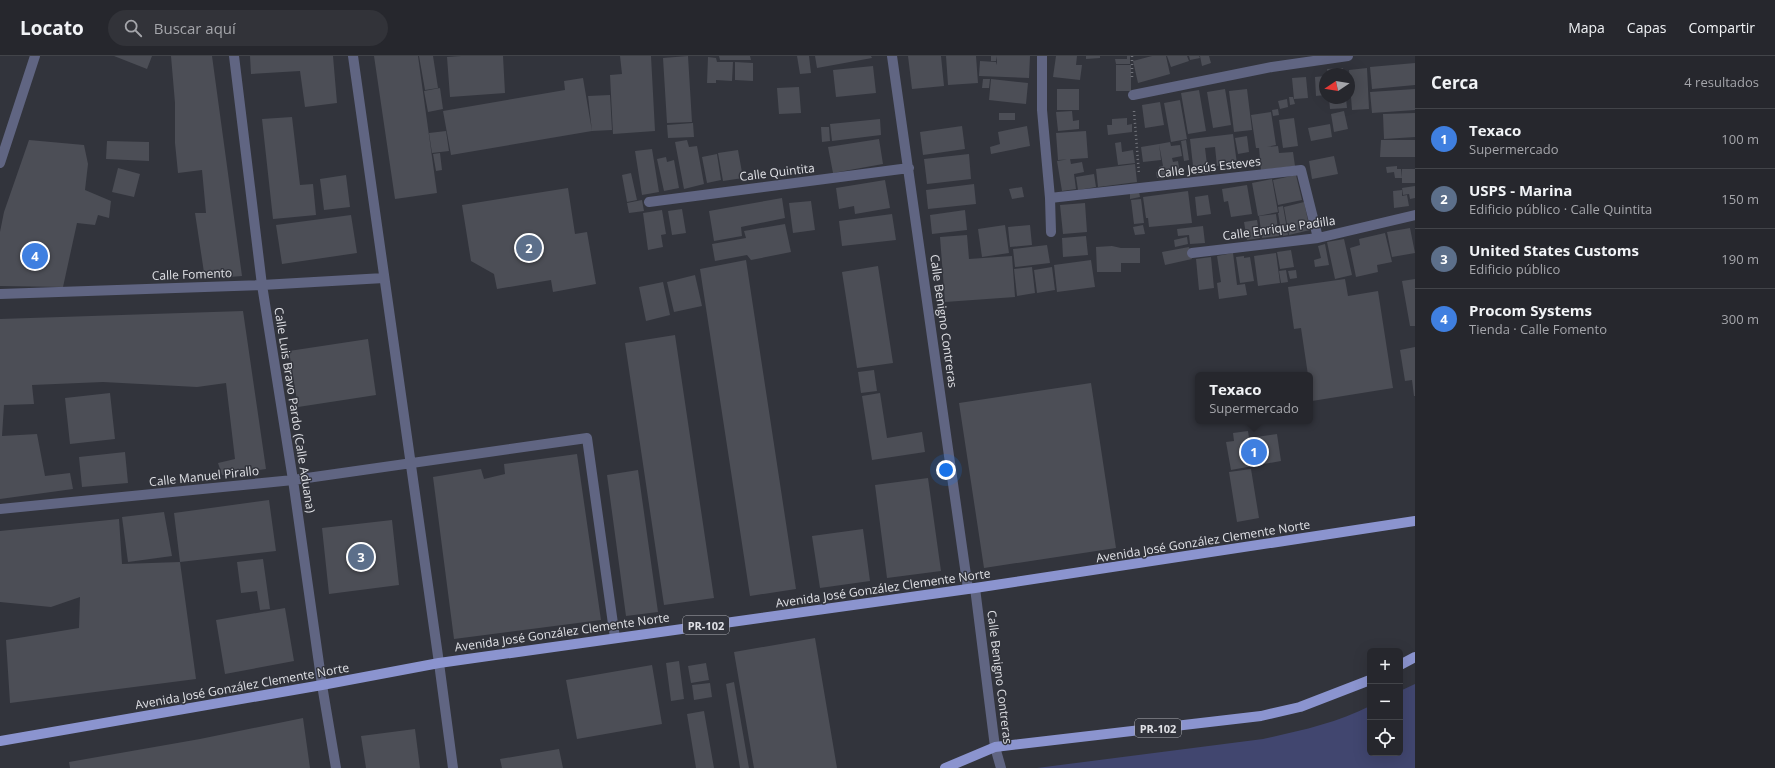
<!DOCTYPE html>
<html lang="es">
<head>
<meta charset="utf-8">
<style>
	body { margin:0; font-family:"Open Sans",sans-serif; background:#323339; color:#f1f3f6 }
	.controls { position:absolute; right:12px; bottom:12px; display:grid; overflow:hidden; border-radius:6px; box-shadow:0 4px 16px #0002 }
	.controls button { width:36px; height:36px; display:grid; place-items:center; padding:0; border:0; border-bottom:1px solid #424449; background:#26272d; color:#f1f3f6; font:20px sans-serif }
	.compass { position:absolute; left:1319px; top:12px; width:36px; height:36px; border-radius:50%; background:#26272d; box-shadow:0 4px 16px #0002; rotate:258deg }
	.you { position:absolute; left:946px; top:414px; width:14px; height:14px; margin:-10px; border:3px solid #fff; border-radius:50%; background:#1a73e8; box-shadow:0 0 0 6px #1a73e833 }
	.badge { display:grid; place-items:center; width:26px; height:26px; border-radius:50%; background:#8c9099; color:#fff; font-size:13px; font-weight:700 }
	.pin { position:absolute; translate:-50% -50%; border:2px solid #fff; box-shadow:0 1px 4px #0006 }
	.popup { position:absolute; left:1195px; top:316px; width:118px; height:52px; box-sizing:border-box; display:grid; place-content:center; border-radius:6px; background:#26272d; filter:drop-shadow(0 1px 3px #0005); font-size:13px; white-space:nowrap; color:#a4a5aa }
	.popup b { font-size:15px; color:#f1f3f6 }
	.popup::after { content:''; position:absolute; left:50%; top:100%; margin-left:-8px; border:8px solid transparent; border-top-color:#26272d }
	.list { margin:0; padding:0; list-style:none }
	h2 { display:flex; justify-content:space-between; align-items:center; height:52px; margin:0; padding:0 16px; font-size:17px }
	h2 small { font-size:13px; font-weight:400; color:#a4a5aa }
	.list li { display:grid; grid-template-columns:26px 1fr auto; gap:12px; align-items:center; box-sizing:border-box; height:60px; padding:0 16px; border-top:1px solid #424449 }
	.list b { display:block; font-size:15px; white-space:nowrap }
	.list p { margin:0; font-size:13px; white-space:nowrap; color:#a4a5aa }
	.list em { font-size:13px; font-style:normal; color:#a4a5aa }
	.icon { flex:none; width:22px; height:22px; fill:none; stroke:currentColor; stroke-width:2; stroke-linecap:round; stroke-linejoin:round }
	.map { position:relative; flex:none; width:1415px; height:712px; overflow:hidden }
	header { display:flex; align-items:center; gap:24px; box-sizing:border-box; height:56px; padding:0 20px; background:#26272d; border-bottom:1px solid #424449 }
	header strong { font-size:19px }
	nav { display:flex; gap:22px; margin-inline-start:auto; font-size:14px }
	.search { width:280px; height:36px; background:#323339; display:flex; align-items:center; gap:10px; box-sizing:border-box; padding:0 14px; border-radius:22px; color:#a4a5aa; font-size:15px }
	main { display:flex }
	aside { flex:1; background:#26272d }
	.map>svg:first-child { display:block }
	.green { fill:#41466f }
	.building { fill:#4c4e56 }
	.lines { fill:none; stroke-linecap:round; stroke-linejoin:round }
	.path { stroke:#72747b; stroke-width:2.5; stroke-dasharray:1 3; stroke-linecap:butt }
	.minor { stroke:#606582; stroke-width:10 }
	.major { stroke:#8b94cf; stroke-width:10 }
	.labels { text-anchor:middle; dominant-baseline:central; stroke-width:3; stroke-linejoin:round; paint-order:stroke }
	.shield { fill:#32343c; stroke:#acadb3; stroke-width:1 }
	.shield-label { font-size:11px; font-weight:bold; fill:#e0e1e6 }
	.street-label { font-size:12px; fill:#e0e1e6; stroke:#32343c }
</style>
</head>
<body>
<header>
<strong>Locato</strong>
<div class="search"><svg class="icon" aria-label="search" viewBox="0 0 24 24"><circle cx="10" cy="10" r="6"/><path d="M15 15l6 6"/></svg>Buscar aquí</div>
<nav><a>Mapa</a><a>Capas</a><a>Compartir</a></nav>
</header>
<main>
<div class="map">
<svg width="1415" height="712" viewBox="0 0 1415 712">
	<rect width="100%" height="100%" fill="#32343c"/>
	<path class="green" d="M 1415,628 L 1415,712 L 1037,712 L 1263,683 C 1299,675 1337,667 1370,650 L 1370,697 L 1400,697 L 1400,635 Z"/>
	<path class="building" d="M 114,0 L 152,0 L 147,13 Z
		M 171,0 L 212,0 L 242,220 L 205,223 L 195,157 L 206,157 L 202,114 L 178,117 L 175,87 L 175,47 Z
		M 250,0 L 333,0 L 337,47 L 305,51 L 300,15 L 251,18 Z
		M 374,0 L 418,0 L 437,137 L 395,143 Z
		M 419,0 L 433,0 L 438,32 L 425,34 Z
		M 461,0 L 503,0 L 505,37 L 450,41 L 447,1 Z
		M 620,0 L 651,0 L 655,75 L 613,78 L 610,19 L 622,18 Z
		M 688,0 L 692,66 L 667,67 L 663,2 Z
		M 719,0 L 750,0 L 751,4 L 720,4 Z
		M 797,0 L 809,0 L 811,17 L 800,18 Z
		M 815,0 L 871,0 L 872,2 L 817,12 Z
		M 908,0 L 941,0 L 944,30 L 912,33 Z
		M 946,0 L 976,0 L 978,27 L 948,29 Z
		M 991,0 L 997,0 L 996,5 L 991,5 Z
		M 997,0 L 1030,0 L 1029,22 L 979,20 L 980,5 L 996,6 L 997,9 Z
		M 1056,0 L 1077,0 L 1076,9 L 1082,9 L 1080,24 L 1053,21 Z
		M 1086,0 L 1100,0 L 1100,2 L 1086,3 Z
		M 1127,0 L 1130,0 L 1130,8 L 1116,8 L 1115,3 L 1127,3 Z
		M 1152,0 L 1166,0 L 1170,18 L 1138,27 L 1133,5 Z
		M 1167,0 L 1187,0 L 1189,5 L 1171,11 Z
		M 1189,0 L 1199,0 L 1200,2 L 1190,4 Z
		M 1200,0 L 1209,0 L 1211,7 L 1202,10 Z
		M 708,1 L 716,2 L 717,6 L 733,6 L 732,25 L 716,24 L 716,27 L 707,27 Z
		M 735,6 L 753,7 L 753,25 L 735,24 Z
		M 1415,7 L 1415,29 L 1372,33 L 1370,11 Z
		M 1116,9 L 1131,9 L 1131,35 L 1116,35 Z
		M 873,10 L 876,37 L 836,41 L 833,14 Z
		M 1343,12 L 1344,18 L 1328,18 L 1327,13 Z
		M 1367,12 L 1369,53 L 1352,54 L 1349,14 Z
		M 1325,20 L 1325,39 L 1316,40 L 1315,21 Z
		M 1306,21 L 1308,42 L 1294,43 L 1292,22 Z
		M 583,22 L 592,75 L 451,99 L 443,55 L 565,34 L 564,25 Z
		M 983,23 L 990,23 L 989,32 L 982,32 Z
		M 991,23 L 1028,27 L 1026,48 L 989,44 Z
		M 799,31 L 801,57 L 779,58 L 777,32 Z
		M 440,32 L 443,53 L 428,56 L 424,35 Z
		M 1057,33 L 1079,33 L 1079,54 L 1057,54 Z
		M 1225,33 L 1231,69 L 1213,72 L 1207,36 Z
		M 1247,33 L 1252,74 L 1234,76 L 1229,35 Z
		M 1415,33 L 1415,54 L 1372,57 L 1370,36 Z
		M 1199,34 L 1206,75 L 1188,78 L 1181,37 Z
		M 610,39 L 612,74 L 592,75 L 588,40 Z
		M 1289,41 L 1293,41 L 1295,48 L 1290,49 Z
		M 1329,42 L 1346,42 L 1347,52 L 1330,53 Z
		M 1287,43 L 1288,51 L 1280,53 L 1278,45 Z
		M 1180,44 L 1187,83 L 1171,86 L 1164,47 Z
		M 1160,46 L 1164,69 L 1145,72 L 1142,49 Z
		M 1278,53 L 1279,59 L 1273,60 L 1272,54 Z
		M 1072,55 L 1073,65 L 1079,64 L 1079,73 L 1058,75 L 1056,56 Z
		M 1344,55 L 1348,73 L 1334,76 L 1331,58 Z
		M 1271,56 L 1276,89 L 1267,91 L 1278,90 L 1279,97 L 1293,96 L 1295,110 L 1261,114 L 1259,92 L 1256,92 L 1251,59 Z
		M 999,57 L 1015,57 L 1015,64 L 999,64 Z
		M 1415,57 L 1415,81 L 1384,83 L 1383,58 Z
		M 292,61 L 300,129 L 313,128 L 316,159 L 273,163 L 262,63 Z
		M 1127,62 L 1127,69 L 1132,68 L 1132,76 L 1108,79 L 1107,69 L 1112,69 L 1112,63 Z
		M 1294,62 L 1298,90 L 1283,92 L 1279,64 Z
		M 880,63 L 881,79 L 832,85 L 830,68 Z
		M 693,67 L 694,81 L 668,82 L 667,69 Z
		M 1330,68 L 1332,81 L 1311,85 L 1308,72 Z
		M 962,70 L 965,93 L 923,99 L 920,76 Z
		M 1027,70 L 1030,90 L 991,98 L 990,91 L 1000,88 L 998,76 Z
		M 821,71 L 829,71 L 830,85 L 822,86 Z
		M 446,75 L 449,95 L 432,97 L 429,77 Z
		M 1086,75 L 1088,102 L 1058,104 L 1056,77 Z
		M 1233,78 L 1237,108 L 1217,110 L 1215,91 L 1205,92 L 1208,117 L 1194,119 L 1190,83 Z
		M 1247,80 L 1249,96 L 1238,98 L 1235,82 Z
		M 879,83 L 883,108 L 833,117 L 828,91 Z
		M 29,84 L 84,89 L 88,108 L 85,134 L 111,145 L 109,162 L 98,159 L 95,169 L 77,167 L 63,231 L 0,230 L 0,176 L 4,156 Z
		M 687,84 L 689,91 L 697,90 L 704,128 L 684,133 L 675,86 Z
		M 1186,84 L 1189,104 L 1184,105 L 1181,85 Z
		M 1381,84 L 1415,84 L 1415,101 L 1380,101 Z
		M 107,85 L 149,86 L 149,105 L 106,103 Z
		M 1121,86 L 1122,96 L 1133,94 L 1135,107 L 1118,109 L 1115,87 Z
		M 1170,86 L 1171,90 L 1180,89 L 1182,100 L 1172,102 L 1173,106 L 1178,105 L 1180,118 L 1157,122 L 1156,116 L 1160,115 L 1159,111 L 1163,110 L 1159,88 Z
		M 1159,88 L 1161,104 L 1143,106 L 1141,91 Z
		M 652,93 L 659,136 L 642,139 L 635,95 Z
		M 738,94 L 743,122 L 723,125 L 718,97 Z
		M 440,97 L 442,114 L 436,115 L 433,98 Z
		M 717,98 L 721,124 L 707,127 L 702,101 Z
		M 969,98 L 971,123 L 927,128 L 924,103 Z
		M 1334,100 L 1338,118 L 1312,123 L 1309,105 Z
		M 666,101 L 667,106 L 674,104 L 679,132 L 664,135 L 657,103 Z
		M 1070,103 L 1071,108 L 1082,106 L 1084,116 L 1074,118 L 1076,133 L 1062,135 L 1057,105 Z
		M 1135,108 L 1137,126 L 1098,131 L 1096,113 Z
		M 1397,110 L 1397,113 L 1401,113 L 1402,122 L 1395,122 L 1394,116 L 1387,117 L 1386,111 Z
		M 118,112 L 140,118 L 134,141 L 112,136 Z
		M 1402,113 L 1415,113 L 1415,127 L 1402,127 Z
		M 631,117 L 637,144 L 627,146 L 622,119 Z
		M 1094,118 L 1096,131 L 1078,134 L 1076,121 Z
		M 346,119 L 350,151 L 324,154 L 320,123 Z
		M 1296,119 L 1302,144 L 1278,149 L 1273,124 Z
		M 1272,123 L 1278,156 L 1258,160 L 1252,127 Z
		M 885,124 L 890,152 L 855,158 L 854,150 L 839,153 L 836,132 Z
		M 974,128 L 976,148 L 928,153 L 926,134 Z
		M 1247,129 L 1252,158 L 1231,161 L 1228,145 L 1224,146 L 1222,133 Z
		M 1415,130 L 1415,142 L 1410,143 L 1409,138 L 1403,139 L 1402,132 Z
		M 1022,131 L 1024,141 L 1012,143 L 1009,133 Z
		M 568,132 L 575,178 L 587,176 L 596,228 L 553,236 L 551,224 L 497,233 L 494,218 L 471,205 L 462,149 Z
		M 1402,134 L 1402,140 L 1407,139 L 1409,150 L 1394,152 L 1393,135 Z
		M 1188,135 L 1192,167 L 1149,171 L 1148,162 L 1146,162 L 1143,141 Z
		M 1139,136 L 1140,141 L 1130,143 L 1130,137 Z
		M 1208,139 L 1211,158 L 1197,160 L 1195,141 Z
		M 782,142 L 785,162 L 741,171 L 742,180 L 714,185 L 709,155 Z
		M 1141,143 L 1144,167 L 1134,168 L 1131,144 Z
		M 642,144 L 644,155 L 629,157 L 627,147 Z
		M 811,145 L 815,174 L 793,177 L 789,147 Z
		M 1304,146 L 1310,174 L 1289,179 L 1284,151 Z
		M 1085,147 L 1087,176 L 1063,178 L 1060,149 Z
		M 1283,150 L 1288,179 L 1282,180 L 1278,157 L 1279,157 L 1278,151 Z
		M 682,153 L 686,177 L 672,179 L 668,155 Z
		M 662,154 L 666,178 L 661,179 L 663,191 L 648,194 L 643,157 Z
		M 965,154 L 967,174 L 932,178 L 930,159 Z
		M 892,158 L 896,184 L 842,190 L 839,165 Z
		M 1276,158 L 1279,180 L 1262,182 L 1259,160 Z
		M 351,159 L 357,197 L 282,208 L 276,169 Z
		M 1257,164 L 1260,182 L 1247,184 L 1244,166 Z
		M 785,168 L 791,196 L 751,204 L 747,199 L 715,205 L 712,188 L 746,182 L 744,175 Z
		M 1005,169 L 1009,197 L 982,201 L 978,173 Z
		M 1030,169 L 1032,189 L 1010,191 L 1008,171 Z
		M 1143,169 L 1145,178 L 1135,179 L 1133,171 Z
		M 1203,170 L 1205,187 L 1190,188 L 1189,179 L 1178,180 L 1177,173 Z
		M 1410,172 L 1415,197 L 1392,201 L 1387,176 Z
		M 1385,177 L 1392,206 L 1377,209 L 1378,216 L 1356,221 L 1350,192 L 1360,189 L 1359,183 Z
		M 967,179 L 969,203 L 1012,200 L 1015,241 L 945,246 L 940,181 Z
		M 1086,180 L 1088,199 L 1063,201 L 1062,182 Z
		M 1187,181 L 1188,188 L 1175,191 L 1174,184 Z
		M 1344,183 L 1352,219 L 1335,223 L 1327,186 Z
		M 1325,188 L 1329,209 L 1315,211 L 1314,204 L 1321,202 L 1318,190 Z
		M 1047,189 L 1050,207 L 1015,211 L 1013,193 Z
		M 1112,190 L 1121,192 L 1140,192 L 1140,207 L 1121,207 L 1121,216 L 1097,216 L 1096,191 Z
		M 1189,191 L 1192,203 L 1165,209 L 1162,196 Z
		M 1291,194 L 1294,211 L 1280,213 L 1277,196 Z
		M 1233,197 L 1237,229 L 1245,228 L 1247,239 L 1219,243 L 1217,227 L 1221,226 L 1217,200 Z
		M 1276,197 L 1280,227 L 1258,230 L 1254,200 Z
		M 1244,200 L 1244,202 L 1250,201 L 1254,225 L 1240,227 L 1236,201 Z
		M 1211,201 L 1214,232 L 1199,234 L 1196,203 Z
		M 746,204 L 796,533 L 750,540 L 700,213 Z
		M 1091,204 L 1095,231 L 1057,236 L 1054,209 Z
		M 878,210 L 893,307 L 857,312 L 842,216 Z
		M 1032,211 L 1035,237 L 1017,240 L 1014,213 Z
		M 1052,211 L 1055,234 L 1037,237 L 1034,214 Z
		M 1286,214 L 1288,226 L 1281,227 L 1279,215 Z
		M 1296,214 L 1297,222 L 1290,223 L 1288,215 Z
		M 695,219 L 702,250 L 674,256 L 667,226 Z
		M 1345,223 L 1348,240 L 1378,235 L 1393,332 L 1312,345 L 1310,319 L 1308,319 L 1301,272 L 1294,273 L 1288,231 Z
		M 1415,223 L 1415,270 L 1410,270 L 1402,225 Z
		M 663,226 L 670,259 L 646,265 L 639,231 Z
		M 243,255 L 266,413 L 222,419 L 218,407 L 235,403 L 226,327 L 197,331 L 103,326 L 32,329 L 34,348 L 4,349 L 2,380 L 37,378 L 45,420 L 70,417 L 73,433 L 0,443 L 0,263 Z
		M 675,279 L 714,542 L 664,549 L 625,287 Z
		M 368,283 L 376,339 L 298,351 L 289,295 Z
		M 1415,291 L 1415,340 L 1414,340 L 1412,324 L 1405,325 L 1400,294 Z
		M 874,314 L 877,335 L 861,337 L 858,316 Z
		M 1091,327 L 1116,492 L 984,512 L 959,347 Z
		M 110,337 L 115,383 L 70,388 L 65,342 Z
		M 880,337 L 887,382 L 922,376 L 925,396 L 872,404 L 862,340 Z
		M 1248,375 L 1249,382 L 1277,378 L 1281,405 L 1231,414 L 1226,386 L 1234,385 L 1233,377 Z
		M 125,396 L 128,427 L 82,431 L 79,401 Z
		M 577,398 L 601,564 L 454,583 L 433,421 L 481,413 L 484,423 L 505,418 L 504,408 Z
		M 1251,413 L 1259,462 L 1237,466 L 1229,416 Z
		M 638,414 L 658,556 L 626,560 L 607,419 Z
		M 928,422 L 941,515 L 887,522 L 875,429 Z
		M 269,444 L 276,495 L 180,506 L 196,623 L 10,647 L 6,584 L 79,572 L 80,541 L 51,551 L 0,546 L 0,475 L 119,463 L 122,508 L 180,506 L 174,457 Z
		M 164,456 L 172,500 L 128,506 L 122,461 Z
		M 392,464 L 399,529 L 329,538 L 322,472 Z
		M 863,473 L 870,525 L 820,532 L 812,480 Z
		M 263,503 L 270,553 L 260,554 L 257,535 L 241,537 L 237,506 Z
		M 285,552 L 294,605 L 225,618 L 216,564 Z
		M 815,582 L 837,712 L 754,712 L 734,596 Z
		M 679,605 L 684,643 L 671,645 L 666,607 Z
		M 706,607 L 709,624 L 691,627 L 688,610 Z
		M 652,609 L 662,668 L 577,683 L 566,624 Z
		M 734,626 L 749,712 L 740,712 L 726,628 Z
		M 710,627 L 712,641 L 694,644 L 692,629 Z
		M 704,655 L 714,712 L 696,712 L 687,658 Z
		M 303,662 L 310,712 L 70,712 L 69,706 L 200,683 Z
		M 415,673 L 420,712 L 366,712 L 361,680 Z
		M 559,693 L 563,712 L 502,712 L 500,703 Z"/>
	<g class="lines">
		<path class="path" d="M 1132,0 L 1132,24
			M 1134,55 L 1139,118"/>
		<path class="minor" d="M 234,0 L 262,229 L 293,424 L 322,629 L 336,712
			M 353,0 L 439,607 L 453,712
			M 892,0 L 968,533
			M 1042,0 L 1042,54 L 1050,142 L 1051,176
			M 1133,39 L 1272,11 L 1348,0
			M 0,107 L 35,0
			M 1050,142 L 1301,114 L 1318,182
			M 649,146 L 909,112
			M 1192,197 L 1318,182 L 1415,159
			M 0,238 L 262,229 L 384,222
			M 0,453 L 293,424 L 587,382 L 615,582
			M 975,532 L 995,691 L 1001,712"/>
		<path class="major" d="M 1400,609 L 1415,601
			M 0,685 L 322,629 L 439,607 L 975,532 L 1415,465
			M 945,712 L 995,691 L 1261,660 L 1300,651 L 1370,624"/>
	</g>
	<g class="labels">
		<g class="shield">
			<rect x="683" y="560" width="46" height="18" rx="3"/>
			<rect x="1135" y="663" width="46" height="18" rx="3"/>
		</g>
		<g class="shield-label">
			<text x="706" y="569">PR-102</text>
			<text x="1158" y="672">PR-102</text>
		</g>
		<g class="street-label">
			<text transform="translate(1209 111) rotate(-7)">Calle Jesús Esteves</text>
			<text transform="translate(777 116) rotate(-7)">Calle Quintita</text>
			<text transform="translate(1279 172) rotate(-8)">Calle Enrique Padilla</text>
			<text transform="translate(192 218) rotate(-2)">Calle Fomento</text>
			<text transform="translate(944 265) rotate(82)">Calle Benigno Contreras</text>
			<text transform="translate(295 354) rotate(81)">Calle Luis Bravo Pardo (Calle Aduana)</text>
			<text transform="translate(204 420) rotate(-6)">Calle Manuel Pirallo</text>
			<text transform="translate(1203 485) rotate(-9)">Avenida José González Clemente Norte</text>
			<text transform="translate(883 532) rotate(-8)">Avenida José González Clemente Norte</text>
			<text transform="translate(562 576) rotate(-8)">Avenida José González Clemente Norte</text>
			<text transform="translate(1000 621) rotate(83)">Calle Benigno Contreras</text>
			<text transform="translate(242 630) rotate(-10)">Avenida José González Clemente Norte</text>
		</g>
	</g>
</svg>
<div class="controls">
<button>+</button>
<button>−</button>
<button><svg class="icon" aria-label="locate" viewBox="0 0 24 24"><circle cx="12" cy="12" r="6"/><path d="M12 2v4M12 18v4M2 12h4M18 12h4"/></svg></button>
</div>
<svg class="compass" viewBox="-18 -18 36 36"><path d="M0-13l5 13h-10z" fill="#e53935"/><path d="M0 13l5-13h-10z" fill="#a4a5aa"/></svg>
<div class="you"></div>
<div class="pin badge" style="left:1254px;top:396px;background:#3f7fe0">1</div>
<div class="popup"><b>Texaco</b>Supermercado</div>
<div class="pin badge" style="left:529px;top:192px;background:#5c6f8a">2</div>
<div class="pin badge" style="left:361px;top:501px;background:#5c6f8a">3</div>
<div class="pin badge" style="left:35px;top:200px;background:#3f7fe0">4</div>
</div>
<aside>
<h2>Cerca<small>4 resultados</small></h2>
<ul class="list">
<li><span class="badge" style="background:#3f7fe0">1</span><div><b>Texaco</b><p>Supermercado</p></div><em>100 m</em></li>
<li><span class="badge" style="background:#5c6f8a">2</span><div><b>USPS - Marina</b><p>Edificio público · Calle Quintita</p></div><em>150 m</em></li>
<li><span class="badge" style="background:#5c6f8a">3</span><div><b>United States Customs</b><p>Edificio público</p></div><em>190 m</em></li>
<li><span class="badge" style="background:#3f7fe0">4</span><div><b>Procom Systems</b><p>Tienda · Calle Fomento</p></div><em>300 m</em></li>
</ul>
</aside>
</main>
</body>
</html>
